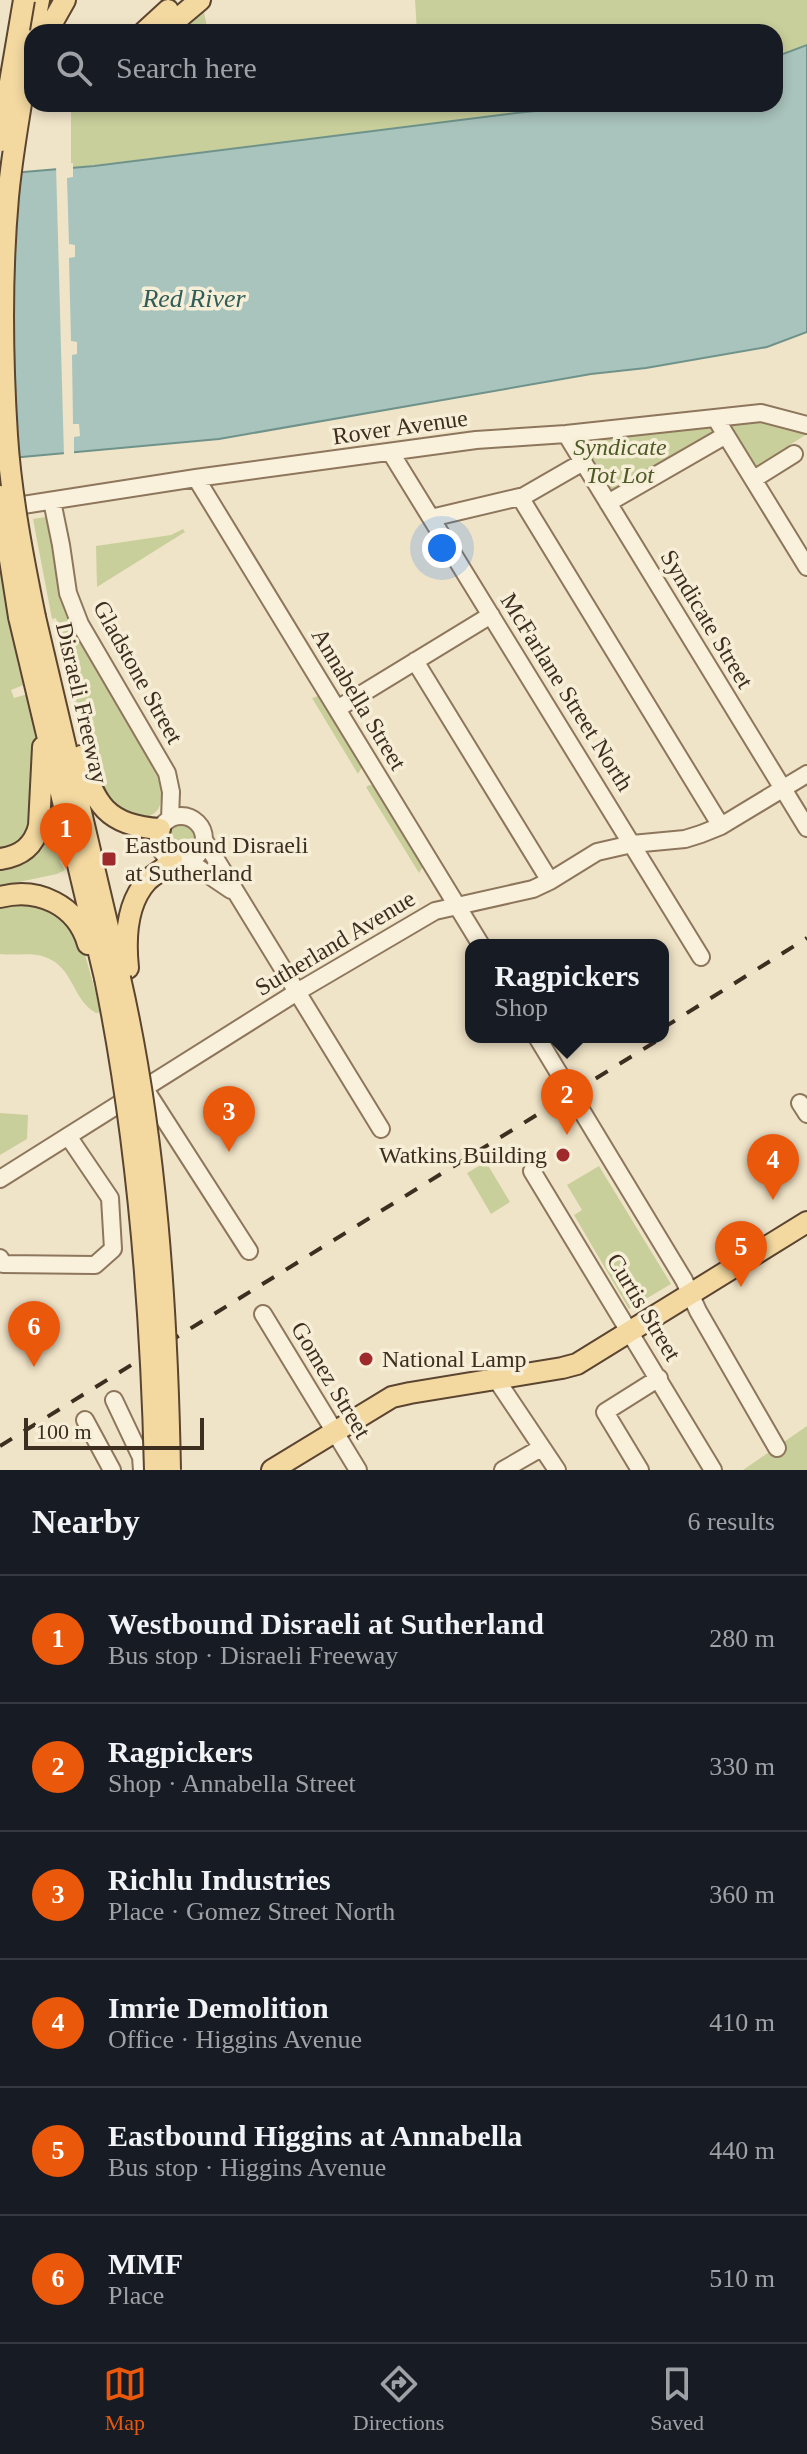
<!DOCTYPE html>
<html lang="en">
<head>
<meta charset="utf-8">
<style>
	body { margin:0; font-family:"Times New Roman",serif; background:#20242c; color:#f1f3f6 }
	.scale { position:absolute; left:24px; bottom:20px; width:180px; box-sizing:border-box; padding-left:8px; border:4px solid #3d2e20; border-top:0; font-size:22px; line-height:28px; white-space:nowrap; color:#3d2e20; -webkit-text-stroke:6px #f7eed8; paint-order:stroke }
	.you { position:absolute; left:442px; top:548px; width:28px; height:28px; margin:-20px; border:6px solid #fff; border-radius:50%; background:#1a73e8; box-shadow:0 0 0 12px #1a73e833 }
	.badge { display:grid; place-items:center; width:52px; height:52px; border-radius:50%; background:#ea580c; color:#fff; font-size:26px; font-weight:700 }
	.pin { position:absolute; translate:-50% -66px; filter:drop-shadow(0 2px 4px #0008) }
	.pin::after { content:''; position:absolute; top:42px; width:28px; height:24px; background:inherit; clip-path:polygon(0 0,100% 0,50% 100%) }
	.popup { position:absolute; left:465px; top:939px; width:204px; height:104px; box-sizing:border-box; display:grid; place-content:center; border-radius:16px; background:#171b24; filter:drop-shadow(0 2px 6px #0005); font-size:26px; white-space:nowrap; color:#9ea1a6 }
	.popup b { font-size:30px; color:#f1f3f6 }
	.popup::after { content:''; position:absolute; left:50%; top:100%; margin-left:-16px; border:16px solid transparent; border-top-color:#171b24 }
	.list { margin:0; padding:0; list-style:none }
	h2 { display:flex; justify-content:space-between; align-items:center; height:104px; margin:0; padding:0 32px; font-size:34px }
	h2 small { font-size:26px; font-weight:400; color:#9ea1a6 }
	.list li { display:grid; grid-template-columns:52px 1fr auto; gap:24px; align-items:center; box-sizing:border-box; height:128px; padding:0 32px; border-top:2px solid #363941 }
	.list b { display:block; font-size:30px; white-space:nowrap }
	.list p { margin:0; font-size:26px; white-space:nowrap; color:#9ea1a6 }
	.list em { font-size:26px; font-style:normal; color:#9ea1a6 }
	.icon { flex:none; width:44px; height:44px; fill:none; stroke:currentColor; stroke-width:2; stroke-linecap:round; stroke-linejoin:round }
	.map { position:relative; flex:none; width:807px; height:1470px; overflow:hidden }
	.search { position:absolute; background:#171b24; box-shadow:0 4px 12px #0003; left:24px; right:24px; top:24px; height:88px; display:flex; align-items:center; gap:20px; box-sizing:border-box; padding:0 28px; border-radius:24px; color:#9ea1a6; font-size:30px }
	.sheet { height:872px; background:#171b24 }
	nav { display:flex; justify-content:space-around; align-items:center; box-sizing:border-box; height:112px; border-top:2px solid #363941; background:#171b24; font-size:22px; color:#9ea1a6 }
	nav a { display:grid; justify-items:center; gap:4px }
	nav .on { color:#ea580c }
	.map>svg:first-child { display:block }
	.green { fill:#c9cf9b }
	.water { fill:#a9c4bc; stroke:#6f938a; stroke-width:2 }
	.pier { fill:#f0e4c8 }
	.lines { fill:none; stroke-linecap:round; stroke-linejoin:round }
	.minor-casing { stroke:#8d765c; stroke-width:20 }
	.major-casing { stroke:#5b4430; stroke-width:24 }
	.minor { stroke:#faf1dc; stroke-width:16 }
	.major { stroke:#f3d9a0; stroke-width:20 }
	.rail { stroke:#3d2e20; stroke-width:4; stroke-dasharray:14 14; stroke-linecap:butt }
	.major-bridge-casing { stroke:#5b4430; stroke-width:24; stroke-linecap:butt }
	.major-bridge { stroke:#f3d9a0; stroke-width:20 }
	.poi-dot { fill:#9e2a2b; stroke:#f7eed8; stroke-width:3 }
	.labels { text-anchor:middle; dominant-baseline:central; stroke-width:7; stroke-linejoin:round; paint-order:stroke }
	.street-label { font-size:24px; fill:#3d2e20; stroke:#f7eed8 }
	.park-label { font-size:24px; font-style:italic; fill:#4d5a26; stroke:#f7eed8 }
	.poi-label { font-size:24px; fill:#3d2e20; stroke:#f7eed8; text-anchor:start }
	.water-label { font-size:26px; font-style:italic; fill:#2f5d5a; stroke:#f7eed8 }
</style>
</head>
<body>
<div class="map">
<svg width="807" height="1470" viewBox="0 0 807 1470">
	<rect width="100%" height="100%" fill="#f0e4c8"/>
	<path class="green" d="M 415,0 L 807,0 L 807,45 L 775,57 L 775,32 L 417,32 Z
		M 204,12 L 208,32 L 169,32 L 200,13 Z
		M 84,104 L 605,104 L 516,113 L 71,168 L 71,109 Z
		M 764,419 L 806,432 L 807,434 L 755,467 L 731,427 L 732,424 Z
		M 709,426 L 715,431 L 716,435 L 614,492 C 603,486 584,455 587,442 L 594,439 Z
		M 45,517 L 50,526 L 58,564 L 158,775 C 175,831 125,826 103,788 C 94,775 91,757 87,741 C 78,714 64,680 60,652 C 58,643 59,632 57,622 L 56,618 L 52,619 L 33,519 Z
		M 183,529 L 185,532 L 97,587 L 96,546 L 171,535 Z
		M 0,546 L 13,615 L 8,617 L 19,669 L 24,669 L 26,684 L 11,690 L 14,698 L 28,694 L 38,755 L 36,824 L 25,843 L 0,852 Z
		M 318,696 L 321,697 L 363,765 L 358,774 L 312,698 Z
		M 369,785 L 375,786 L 424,865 L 419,873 L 366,787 Z
		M 51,792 L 63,848 L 61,850 L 63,859 L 60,861 L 65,870 L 57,874 L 0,886 L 0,866 C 53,847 46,845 51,792 Z
		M167 840a14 14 0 1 1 28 0a14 14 0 1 1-28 0Z
		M 15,902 L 54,908 L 81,940 L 101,1012 L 96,1013 C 72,1000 74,967 45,957 C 30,952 15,956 0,954 L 0,905 Z
		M 0,1113 L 28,1115 L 27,1139 L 0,1155 Z
		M 486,1162 L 510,1202 L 491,1214 L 467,1173 Z
		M 599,1166 L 671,1284 L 629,1309 L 574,1215 L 582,1210 L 567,1185 Z
		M 807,1426 L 807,1470 L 743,1470 Z"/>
	<path class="water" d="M 807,45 L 807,332 L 767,347 L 646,368 L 591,374 L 219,439 L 0,459 L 0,174 L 94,166 L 516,113 L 605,104 L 775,104 L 775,57 Z"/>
	<path class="pier" d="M 73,163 L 73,177 L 67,178 L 69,244 L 75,245 L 75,257 L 69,258 L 71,341 L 77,342 L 77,354 L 72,355 L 73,424 L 79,424 L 80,436 L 74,437 L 74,456 L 64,457 L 56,165 Z"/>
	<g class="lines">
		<g class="minor-casing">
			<path id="minor" d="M 716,419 L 807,567
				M 566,434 L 807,828
				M 391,453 L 701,957
				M 196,478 L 481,945
				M 754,479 L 794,454
				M 520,497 L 721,826
				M 52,501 L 61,545 L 68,593 L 80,624 L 167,773 L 171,792 L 170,819
				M 608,503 L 726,435
				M 4,508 L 196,478 L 476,440 L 566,434 L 761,413 L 807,425
				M 431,518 L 524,496 L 583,462
				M 415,661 L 550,881
				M 337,709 L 491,615
				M158 839a23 23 0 1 1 46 0a23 23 0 1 1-46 0Z
				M 204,840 L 381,1129
				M 188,861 L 231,890
				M 537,1037 L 684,1280 L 698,1311 L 777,1448
				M 145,1089 L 249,1251
				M 800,1103 L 807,1114
				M 532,1171 L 713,1470
				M 0,1179 L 297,992 L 435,911 L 533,889 L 550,881 L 597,852 L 632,844 L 685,839 L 701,834 L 721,826 L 807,774
				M 0,1258 L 3,1264 L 95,1265 L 113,1249 L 110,1198 L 68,1136
				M 263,1314 L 358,1470
				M 496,1379 L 557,1470
				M 114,1400 L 141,1457 L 142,1470
				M 85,1420 L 112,1470
				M 503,1470 L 541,1448
				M 640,1470 L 605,1412 L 659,1378"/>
		</g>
		<g class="major-casing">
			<path id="major" d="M 33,32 L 39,0
				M 47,32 L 65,0
				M 144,32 L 168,10
				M 162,32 L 200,0
				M 19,617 L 105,978
				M 35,617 L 120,978
				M 81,756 C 94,804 107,826 160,829
				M 0,859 C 21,856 34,846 39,826 L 43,747
				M 0,897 C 38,887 77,905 88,944
				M 128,968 C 125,939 126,904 147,881 C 155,873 165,870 172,860
				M 272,1470 L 392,1397 L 410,1393 L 562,1368 L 577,1364 L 807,1222"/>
		</g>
		<use href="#minor" class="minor"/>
		<use href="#major" class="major"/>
		<path class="rail" d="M 663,1028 L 807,938
			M 0,1446 L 663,1037"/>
		<g class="major-bridge-casing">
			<path id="major-bridge" d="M 32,40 C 23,92 13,144 8,197 C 1,276 2,357 7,436 C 11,496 23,558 35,617
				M 0,141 L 24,0
				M 0,496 L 19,617
				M 105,978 C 138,1140 151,1305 155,1470
				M 120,978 C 156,1135 167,1309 170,1470"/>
		</g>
		<use href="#major-bridge" class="major-bridge"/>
	</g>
	<g class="poi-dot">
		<rect x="101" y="851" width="16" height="16" rx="4"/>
		<circle cx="563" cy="1155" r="8"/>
		<circle cx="366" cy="1359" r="8"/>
	</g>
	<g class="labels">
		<g class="street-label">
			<text transform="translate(400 427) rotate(-8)">Rover Avenue</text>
			<text transform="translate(707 619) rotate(59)">Syndicate Street</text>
			<text transform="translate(138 672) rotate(61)">Gladstone Street</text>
			<text transform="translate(567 692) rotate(58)">McFarlane Street North</text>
			<text transform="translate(359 699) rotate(59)">Annabella Street</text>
			<text transform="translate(82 703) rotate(77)">Disraeli Freeway</text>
			<text transform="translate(335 943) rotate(-31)">Sutherland Avenue</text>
			<text transform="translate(644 1307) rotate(59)">Curtis Street</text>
			<text transform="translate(331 1380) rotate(59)">Gomez Street</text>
		</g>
		<g class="park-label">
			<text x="620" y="447">Syndicate<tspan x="620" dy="28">Tot Lot</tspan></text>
		</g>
		<g class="poi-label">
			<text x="125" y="845">Eastbound Disraeli<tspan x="125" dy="28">at Sutherland</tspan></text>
			<text x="547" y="1155" text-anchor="end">Watkins Building</text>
			<text x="382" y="1359">National Lamp</text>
		</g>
		<g class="water-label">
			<text x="194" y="298">Red River</text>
		</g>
	</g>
</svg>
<div class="scale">100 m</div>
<div class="you"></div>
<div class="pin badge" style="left:66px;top:869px">1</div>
<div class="pin badge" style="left:567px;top:1135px">2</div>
<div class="popup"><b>Ragpickers</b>Shop</div>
<div class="pin badge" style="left:229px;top:1152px">3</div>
<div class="pin badge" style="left:773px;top:1200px">4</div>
<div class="pin badge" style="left:741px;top:1287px">5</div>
<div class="pin badge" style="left:34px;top:1367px">6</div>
<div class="search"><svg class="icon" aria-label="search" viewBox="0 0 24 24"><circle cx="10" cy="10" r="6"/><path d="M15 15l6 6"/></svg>Search here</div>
</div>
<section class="sheet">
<h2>Nearby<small>6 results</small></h2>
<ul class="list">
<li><span class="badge">1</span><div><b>Westbound Disraeli at Sutherland</b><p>Bus stop · Disraeli Freeway</p></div><em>280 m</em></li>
<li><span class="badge">2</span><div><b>Ragpickers</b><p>Shop · Annabella Street</p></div><em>330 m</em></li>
<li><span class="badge">3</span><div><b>Richlu Industries</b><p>Place · Gomez Street North</p></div><em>360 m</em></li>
<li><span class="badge">4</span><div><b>Imrie Demolition</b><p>Office · Higgins Avenue</p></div><em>410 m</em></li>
<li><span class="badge">5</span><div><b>Eastbound Higgins at Annabella</b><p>Bus stop · Higgins Avenue</p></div><em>440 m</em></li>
<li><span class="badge">6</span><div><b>MMF</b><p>Place</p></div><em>510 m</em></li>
</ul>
</section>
<nav>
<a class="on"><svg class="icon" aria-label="map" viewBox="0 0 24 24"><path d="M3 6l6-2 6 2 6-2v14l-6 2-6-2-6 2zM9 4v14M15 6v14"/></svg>Map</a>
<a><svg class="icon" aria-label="directions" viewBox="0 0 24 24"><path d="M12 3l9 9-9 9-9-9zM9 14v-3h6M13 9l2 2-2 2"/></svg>Directions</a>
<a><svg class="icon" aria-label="saved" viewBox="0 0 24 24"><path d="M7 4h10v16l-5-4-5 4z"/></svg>Saved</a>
</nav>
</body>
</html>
